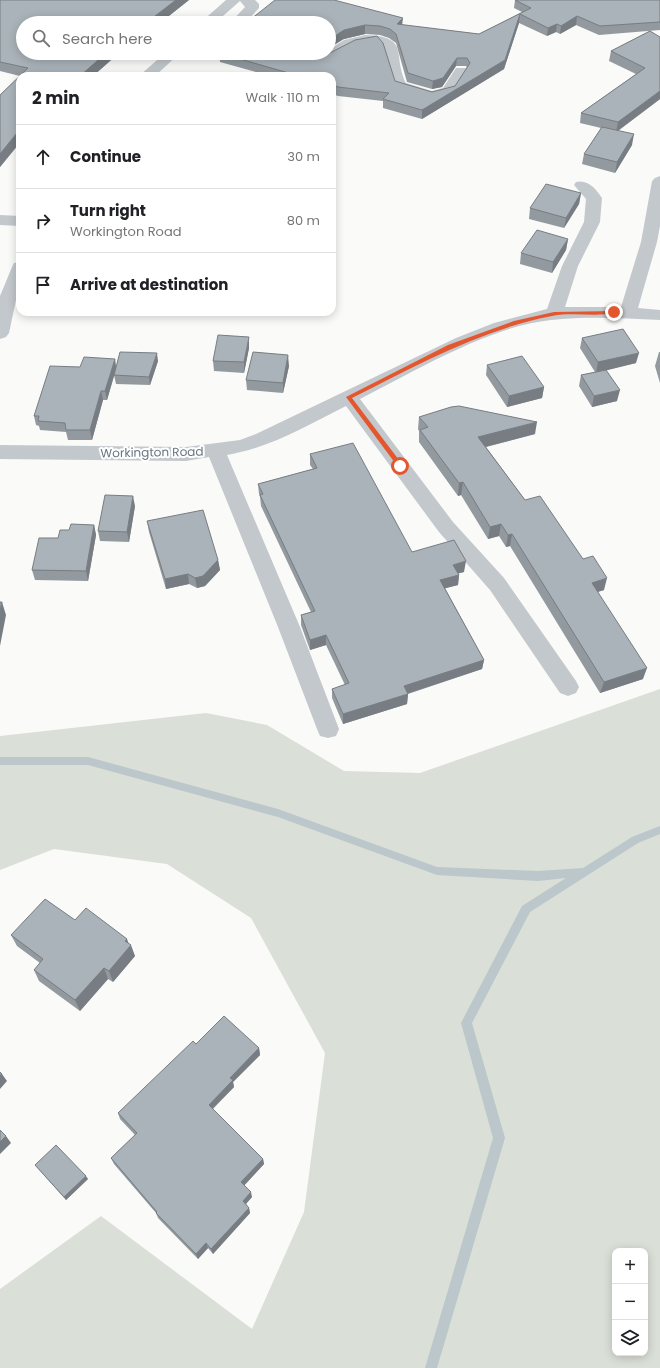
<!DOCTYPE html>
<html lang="en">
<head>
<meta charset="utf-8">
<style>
	body { margin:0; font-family:Poppins,sans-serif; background:#f2f2f2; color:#202124 }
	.controls { position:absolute; right:12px; bottom:12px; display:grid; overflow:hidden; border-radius:8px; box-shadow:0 2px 10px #0003 }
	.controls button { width:36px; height:36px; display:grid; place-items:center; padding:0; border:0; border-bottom:1px solid #e0e0e0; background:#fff; color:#202124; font:20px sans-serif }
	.stop { position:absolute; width:12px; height:12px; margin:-9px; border:3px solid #e4572e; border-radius:50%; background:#fff }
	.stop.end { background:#e4572e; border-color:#fff; box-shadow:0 1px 4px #0008 }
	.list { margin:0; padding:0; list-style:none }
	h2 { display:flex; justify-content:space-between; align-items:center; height:52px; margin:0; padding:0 16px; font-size:17px }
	h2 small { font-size:13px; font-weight:400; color:#757577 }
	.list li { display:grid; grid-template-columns:26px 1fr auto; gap:12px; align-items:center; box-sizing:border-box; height:64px; padding:0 16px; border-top:1px solid #e0e0e0 }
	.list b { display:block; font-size:15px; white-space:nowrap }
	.list p { margin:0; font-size:13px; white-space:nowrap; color:#757577 }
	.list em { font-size:13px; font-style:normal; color:#757577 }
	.icon { flex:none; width:22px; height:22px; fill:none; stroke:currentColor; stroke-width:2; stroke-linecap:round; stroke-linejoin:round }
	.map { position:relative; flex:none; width:660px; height:1368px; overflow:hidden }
	.search { position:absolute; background:#fff; box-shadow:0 2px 10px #0003; left:16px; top:16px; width:320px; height:44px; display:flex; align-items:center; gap:10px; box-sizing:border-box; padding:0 14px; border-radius:22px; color:#757577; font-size:15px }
	.panel { position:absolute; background:#fff; box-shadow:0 2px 10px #0003; left:16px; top:72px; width:320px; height:244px; border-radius:12px }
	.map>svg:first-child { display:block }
	.green { fill:#dadfd7; fill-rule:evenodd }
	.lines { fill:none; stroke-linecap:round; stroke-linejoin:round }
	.stream { fill:#bbc7cb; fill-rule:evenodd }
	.street { fill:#c3c8cc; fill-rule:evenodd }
	.wall { fill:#929a9f }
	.shaded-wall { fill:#777d82 }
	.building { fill:#aab3b9; stroke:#777d82 }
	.route { fill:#e4572e }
	.labels { text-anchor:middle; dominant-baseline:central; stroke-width:4; stroke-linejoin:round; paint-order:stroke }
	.street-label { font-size:12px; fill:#657683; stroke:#fff }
</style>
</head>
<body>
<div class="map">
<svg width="660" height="1368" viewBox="0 0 660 1368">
	<rect width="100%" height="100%" fill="#fafaf8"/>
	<path class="green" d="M 660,689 L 660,1368 L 0,1368 L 0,1289 L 101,1216 L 252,1329 L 304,1212 L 325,1053 L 251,918 L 167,864 L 54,849 L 0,870 L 0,736 L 206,713 L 267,725 L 344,771 L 420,773 ZM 615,1251 L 645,1251 L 645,1353 L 615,1353 Z"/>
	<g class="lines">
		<path class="stream" d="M 0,757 L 88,757 L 278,809 L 437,867 L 538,871 L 583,868 L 632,837 L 660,826 L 660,834 L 638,843 L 530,912 L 472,1023 L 505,1138 L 437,1368 L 425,1368 L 493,1138 L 461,1023 L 522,906 L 566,878 L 538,881 L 437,875 L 278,817 L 88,765 L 0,765 Z"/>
		<path class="street" d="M 226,0 L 255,0 L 259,4 L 259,8 L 245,23 L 230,23 L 245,7 L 240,1 L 215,23 L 200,23 Z
			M 365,35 C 411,36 392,55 406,83 L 432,91 L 443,88 L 456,68 L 466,68 L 468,71 L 453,94 L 432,99 L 396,89 C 387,76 390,49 377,43 C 339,41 336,76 289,61 C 284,59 276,58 273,53 L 294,53 L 312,57 L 329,53 L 329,50 L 344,40 Z
			M 165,53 L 180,53 L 155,76 L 139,76 Z
			M 660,176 L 660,226 L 657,242 L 638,308 L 660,310 L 660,320 C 623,318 587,316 551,320 C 490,326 415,371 360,399 L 453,522 L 504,578 L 576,681 L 579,687 L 576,693 L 568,696 L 560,693 L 490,590 L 439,532 L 346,406 C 308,425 270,448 227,455 L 300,627 L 339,729 L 336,736 L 328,738 L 320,736 L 317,729 L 278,627 L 209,457 L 186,461 L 0,459 L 0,445 L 186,447 L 240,440 L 256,434 L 456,338 L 494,323 L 547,309 L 562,266 L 584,222 L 586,199 L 574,185 L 576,182 C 588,179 596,189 602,198 L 600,222 L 578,266 L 565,307 L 621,307 L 641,242 L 652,181 L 655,178 Z
			M 0,215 L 20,216 L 20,226 L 0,225 Z
			M 20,262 L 20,288 L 16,300 L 9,333 L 6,337 L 0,339 L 0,296 L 12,267 L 14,263 Z"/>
	</g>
	<path class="wall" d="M 0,0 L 189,0 L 160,23 L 23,23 L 23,53 L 119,53 L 93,76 L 20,76 L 20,143 L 0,167 L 0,95 L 20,76 L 0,71 Z
		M 515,0 L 660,0 L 660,30 L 599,35 L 576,25 L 560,34 L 556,32 L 547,36 L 519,23 L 504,69 L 422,119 L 383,108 L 383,101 L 338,96 L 332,94 L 332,76 L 270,76 L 220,62 L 219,53 L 395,81 L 432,92 L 455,86 L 467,68 L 466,66 L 456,66 L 442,87 L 432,89 L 407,82 L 396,43 L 389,38 L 380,35 L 365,34 L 344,39 L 329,23 L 403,25 L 479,34 L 522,12 L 514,8 Z
		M 650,31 L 660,99 L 618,131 L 632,145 L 615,173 L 582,164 L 584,154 L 601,128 L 580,123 L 581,113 L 636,74 L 609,61 L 611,51 Z
		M 301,53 L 322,53 L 312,55 Z
		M 581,193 L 579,204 L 564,228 L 529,219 L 530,208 Z
		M 568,239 L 566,250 L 552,273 L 520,264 L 521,253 Z
		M 136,312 L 166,312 L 165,315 Z
		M 582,338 L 636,363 L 606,370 L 617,401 L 592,407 L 579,386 L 581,375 L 595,372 L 580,348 Z
		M 249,348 L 244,373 L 214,371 L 213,361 Z
		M 659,352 L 660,352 L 660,383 L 655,366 Z
		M 115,359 L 116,368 L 158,361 L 150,385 L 116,384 L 114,375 L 116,370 L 107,400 L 103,400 L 92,440 L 68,440 L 66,432 L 40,430 L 39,426 L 36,425 L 34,416 L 80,367 Z
		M 487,365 L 544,387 L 542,398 L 507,407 L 486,375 Z
		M 289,366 L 283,393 L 247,390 L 246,380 Z
		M 419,417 L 535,434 L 486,447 L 525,500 L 583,559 L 604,590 L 597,592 L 643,679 L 600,693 L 510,546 L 506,547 L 499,536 L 488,539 L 461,495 L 458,496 L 419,442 L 419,431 L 418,429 Z
		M 310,454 L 412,552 L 464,572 L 458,573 L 459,575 L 458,585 L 445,588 L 484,660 L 482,669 L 408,694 L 407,704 L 343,724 L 332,698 L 332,689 L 345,685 L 326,645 L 310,650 L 301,625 L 301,615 L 311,612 L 261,506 L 260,497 L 259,494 L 258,484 L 313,469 L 310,465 Z
		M 135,506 L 129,542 L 100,541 L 98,531 Z
		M 147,521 L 218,560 L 220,570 L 205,586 L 197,588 L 189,584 L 166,589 L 149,532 Z
		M 94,525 L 96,535 L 88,581 L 35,580 L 32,570 L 58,538 Z
		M 75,920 L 129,944 L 135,956 L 113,982 L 108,979 L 80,1011 L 39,981 L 34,970 L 40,963 L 17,946 L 11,935 Z
		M 196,1044 L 259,1048 L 260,1055 L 233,1082 L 234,1087 L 213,1109 L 263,1159 L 264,1164 L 244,1185 L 252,1197 L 246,1204 L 249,1208 L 250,1213 L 213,1254 L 208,1248 L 198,1259 L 158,1218 L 156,1213 L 114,1164 L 111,1158 L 135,1135 L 120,1119 L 118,1113 Z
		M 35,1165 L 88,1179 L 66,1200 Z"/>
	<path class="shaded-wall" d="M 176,0 L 189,0 L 160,23 L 146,23 Z
		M 520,14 L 519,23 L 504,69 L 422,119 L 422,110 L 505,60 Z
		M 577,16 L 576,25 L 560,34 L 561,26 Z
		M 403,18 L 402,26 L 397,24 Z
		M 557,24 L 556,32 L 547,36 L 548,28 Z
		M 365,25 L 365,34 L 344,39 L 329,48 L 329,40 L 344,30 Z
		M 106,53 L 119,53 L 93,76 L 80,76 Z
		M 312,53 L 322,53 L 312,55 Z
		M 457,58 L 456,66 L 442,87 L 432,89 L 433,81 Z
		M 660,91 L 660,99 L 616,132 L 618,122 Z
		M 17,133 L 19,143 L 0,167 L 0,154 Z
		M 634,134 L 632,145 L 615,173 L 617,162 Z
		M 581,193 L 579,204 L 564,228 L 566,218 Z
		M 568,239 L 566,250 L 552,273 L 553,262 Z
		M 249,337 L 249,348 L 244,373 L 244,362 Z
		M 157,353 L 158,361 L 150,385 L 149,377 Z
		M 639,353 L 636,363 L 596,373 L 598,362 Z
		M 288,355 L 289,366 L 283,393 L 283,383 Z
		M 115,359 L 116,368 L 107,400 L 105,391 Z
		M 544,387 L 542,398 L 507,407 L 509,396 Z
		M 620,390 L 617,401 L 592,407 L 594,396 Z
		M 101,391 L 103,400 L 92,440 L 90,430 Z
		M 537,422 L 535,434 L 477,449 L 478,437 Z
		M 463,482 L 461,495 L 458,496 L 459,483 Z
		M 133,496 L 135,506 L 129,542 L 127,532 Z
		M 501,524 L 499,536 L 488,539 L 490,527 Z
		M 94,525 L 96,535 L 88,581 L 86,571 Z
		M 512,534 L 510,546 L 506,547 L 508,535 Z
		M 218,560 L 220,570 L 205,586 L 197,588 L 195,578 Z
		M 466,561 L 464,572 L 452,575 L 453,565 Z
		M 188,574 L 189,584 L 166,589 L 165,579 Z
		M 459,575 L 458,585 L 439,590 L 440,580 Z
		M 607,578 L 604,590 L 588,595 L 592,583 Z
		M 2,602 L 6,615 L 0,646 L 0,611 Z
		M 326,635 L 326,645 L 310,650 L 310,640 Z
		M 484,660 L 482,669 L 403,695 L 404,686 Z
		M 647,668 L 643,679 L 600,693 L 604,682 Z
		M 408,694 L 407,704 L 343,724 L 343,714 Z
		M 127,939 L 130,947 L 131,945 L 135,956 L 113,982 L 109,971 L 125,941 Z
		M 104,968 L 108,979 L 80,1011 L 75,1000 Z
		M 259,1048 L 260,1055 L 233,1082 L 234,1087 L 210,1111 L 209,1105 L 230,1078 Z
		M 2,1074 L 7,1081 L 0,1089 L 0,1076 Z
		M 6,1136 L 11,1143 L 0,1154 L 0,1142 Z
		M 263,1159 L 264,1164 L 242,1188 L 241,1182 Z
		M 86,1176 L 88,1179 L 66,1200 L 64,1197 Z
		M 251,1192 L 252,1197 L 244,1206 L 243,1201 Z
		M 249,1208 L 250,1213 L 213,1254 L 211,1249 Z
		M 206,1243 L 208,1248 L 198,1259 L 196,1254 Z"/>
	<path class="building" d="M 0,0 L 176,0 L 146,23 L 23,23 L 23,53 L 106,53 L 80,76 L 20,76 L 20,133 L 17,133 L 0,154 L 0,95 L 28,68 L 0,62 Z
		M 275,0 L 334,0 L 403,18 L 397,24 L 479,34 L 531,8 L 515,0 L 660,0 L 660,22 L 600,26 L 577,16 L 561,26 L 557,24 L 548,28 L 520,14 L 505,60 L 422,110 L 383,99 L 389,93 L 338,87 L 332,85 L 332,76 L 299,76 L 219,53 L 286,53 L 304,57 L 317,57 L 328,54 L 355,40 L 377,36 L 383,43 L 395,81 L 432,92 L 455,86 L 470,63 L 467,58 L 457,58 L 443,78 L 433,81 L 408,73 L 396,34 L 390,29 L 380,26 L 365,25 L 344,30 L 329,40 L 329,23 L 246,23 Z
		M 650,31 L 660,37 L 660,91 L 618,122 L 581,113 L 645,68 L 611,51 Z
		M 602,127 L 634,134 L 617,162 L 584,154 Z
		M 546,184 L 581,193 L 566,218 L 530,208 Z
		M 537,230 L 568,239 L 553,262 L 521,253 Z
		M 623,329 L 639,353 L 598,362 L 582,338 Z
		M 218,335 L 249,337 L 244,362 L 213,361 Z
		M 120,352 L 157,353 L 149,377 L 114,375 Z
		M 253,352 L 288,355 L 283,383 L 246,380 Z
		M 522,356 L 544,387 L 509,396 L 487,365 Z
		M 84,357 L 115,359 L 105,391 L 101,391 L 90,430 L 66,430 L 65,423 L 38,421 L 39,416 L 34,416 L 50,366 L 80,367 Z
		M 606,370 L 620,390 L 594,396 L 581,375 Z
		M 459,406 L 537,422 L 478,437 L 525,500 L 540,496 L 583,559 L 593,556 L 607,578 L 592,583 L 647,668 L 604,682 L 512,534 L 508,535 L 501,524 L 490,527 L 463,482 L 459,483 L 420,430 L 428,427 L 419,417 L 451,407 Z
		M 353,443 L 412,552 L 454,540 L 466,561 L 453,565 L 459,575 L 440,580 L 484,660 L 404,686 L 408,694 L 343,714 L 332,689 L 349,683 L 326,635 L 310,640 L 301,615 L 315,611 L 260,495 L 263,494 L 258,484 L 317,468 L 310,454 Z
		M 105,495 L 133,496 L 127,532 L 98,531 Z
		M 203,510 L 218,560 L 203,576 L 195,578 L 188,574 L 165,579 L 147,521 Z
		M 71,524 L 94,525 L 86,571 L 32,570 L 39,538 L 58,538 L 60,530 L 69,530 Z
		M 0,602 L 2,602 L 0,611 Z
		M 45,899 L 75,920 L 86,908 L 127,939 L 125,941 L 131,945 L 109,971 L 104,968 L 75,1000 L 34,970 L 43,959 L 11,935 Z
		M 224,1016 L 259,1048 L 230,1078 L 233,1080 L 209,1105 L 263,1159 L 241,1182 L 251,1192 L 243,1201 L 249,1208 L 211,1249 L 206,1243 L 196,1254 L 156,1213 L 157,1212 L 111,1158 L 137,1133 L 118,1113 L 193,1041 L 196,1044 Z
		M 0,1072 L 2,1074 L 0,1076 Z
		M 0,1130 L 6,1136 L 0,1142 Z
		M 56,1145 L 86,1176 L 64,1197 L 35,1165 Z"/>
	<path class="route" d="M 614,311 L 616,313 C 595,317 573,312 552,316 C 480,330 417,365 352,398 L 402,464 L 402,467 L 398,467 L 346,397 L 448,345 L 514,321 L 554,312 Z"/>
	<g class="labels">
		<g class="street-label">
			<text transform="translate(152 452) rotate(-1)">Workington Road</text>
		</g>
	</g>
</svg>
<div class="controls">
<button>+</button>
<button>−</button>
<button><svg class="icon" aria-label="layers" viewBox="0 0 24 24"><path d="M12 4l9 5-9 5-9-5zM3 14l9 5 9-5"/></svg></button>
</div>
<div class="stop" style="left:400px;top:466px"></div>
<div class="stop end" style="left:614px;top:312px"></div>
<div class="search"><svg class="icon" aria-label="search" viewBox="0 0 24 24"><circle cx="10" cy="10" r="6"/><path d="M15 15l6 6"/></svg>Search here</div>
<section class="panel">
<h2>2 min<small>Walk · 110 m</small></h2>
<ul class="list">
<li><svg class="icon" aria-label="ahead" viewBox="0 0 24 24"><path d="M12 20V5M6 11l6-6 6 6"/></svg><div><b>Continue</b></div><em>30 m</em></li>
<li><svg class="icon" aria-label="right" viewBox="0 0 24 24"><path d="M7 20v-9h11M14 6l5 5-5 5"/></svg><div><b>Turn right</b><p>Workington Road</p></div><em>80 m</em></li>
<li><svg class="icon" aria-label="arrive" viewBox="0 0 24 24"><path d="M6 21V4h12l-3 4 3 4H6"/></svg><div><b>Arrive at destination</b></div></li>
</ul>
</section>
</div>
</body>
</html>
